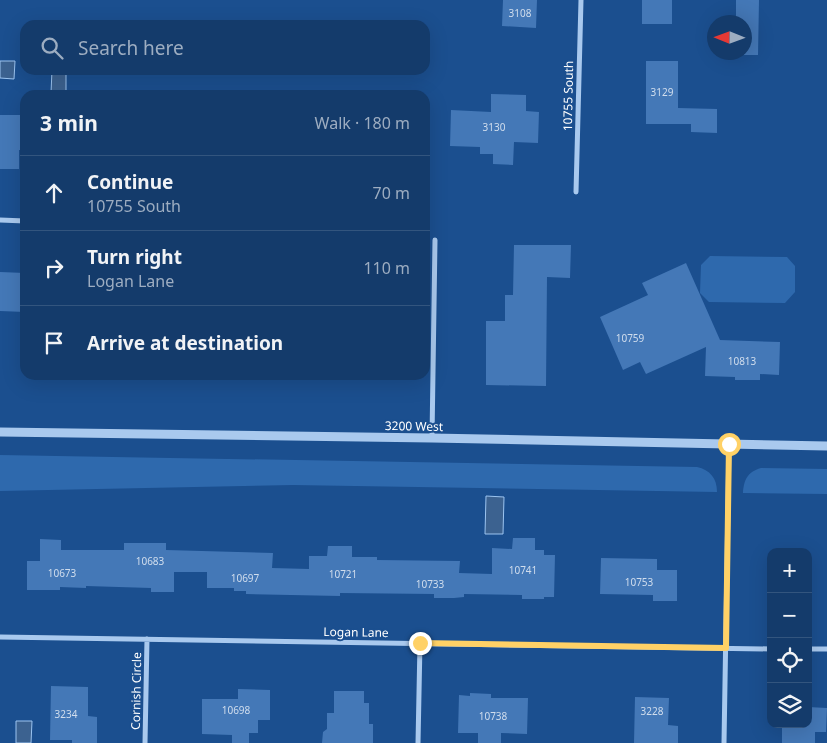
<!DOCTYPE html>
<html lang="en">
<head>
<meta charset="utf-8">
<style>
	body { margin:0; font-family:"Noto Sans",sans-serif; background:#1d4271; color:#f1f3f6 }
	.controls { position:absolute; right:15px; bottom:15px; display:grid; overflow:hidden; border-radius:10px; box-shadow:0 5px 20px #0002 }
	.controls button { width:45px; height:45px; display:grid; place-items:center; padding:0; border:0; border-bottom:1px solid #33557e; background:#143b6b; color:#f1f3f6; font:25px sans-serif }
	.compass { position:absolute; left:707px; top:15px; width:45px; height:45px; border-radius:50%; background:#143b6b; box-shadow:0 5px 20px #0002; rotate:271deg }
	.stop { position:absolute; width:15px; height:15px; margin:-11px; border:4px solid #ffd166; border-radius:50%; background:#fff }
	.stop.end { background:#ffd166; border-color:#fff; box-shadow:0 1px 5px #0008 }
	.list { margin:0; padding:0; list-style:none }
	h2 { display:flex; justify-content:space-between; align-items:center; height:65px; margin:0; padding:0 20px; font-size:21px }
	h2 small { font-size:16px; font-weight:400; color:#9dadc1 }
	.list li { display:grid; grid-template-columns:32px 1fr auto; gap:15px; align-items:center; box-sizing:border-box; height:75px; padding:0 20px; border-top:1px solid #33557e }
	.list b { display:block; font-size:19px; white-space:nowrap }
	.list p { margin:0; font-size:16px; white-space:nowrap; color:#9dadc1 }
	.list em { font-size:16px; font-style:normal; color:#9dadc1 }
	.icon { flex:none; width:28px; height:28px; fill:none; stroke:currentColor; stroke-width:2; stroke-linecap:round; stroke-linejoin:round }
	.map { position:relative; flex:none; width:827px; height:743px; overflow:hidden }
	.search { position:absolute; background:#143b6b; box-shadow:0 5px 20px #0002; left:20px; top:20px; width:410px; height:55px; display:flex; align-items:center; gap:12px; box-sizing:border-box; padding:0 18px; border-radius:15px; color:#9dadc1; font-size:19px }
	.panel { position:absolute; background:#143b6b; box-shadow:0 5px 20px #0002; left:20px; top:90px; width:410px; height:290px; border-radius:15px }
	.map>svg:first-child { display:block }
	.green { fill:#2e69ad }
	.water { fill:#3c6290; stroke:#9cc4f0 }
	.building { fill:#4478b7 }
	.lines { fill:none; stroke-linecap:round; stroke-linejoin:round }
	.minor { stroke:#a9c9ee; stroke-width:5 }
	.tertiary { stroke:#a9c9ee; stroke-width:9 }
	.route { stroke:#ffd166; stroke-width:6 }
	.labels { text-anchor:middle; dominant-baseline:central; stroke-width:4; stroke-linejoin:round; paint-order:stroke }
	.number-label { font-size:10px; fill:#d0dded }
	.street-label { font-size:12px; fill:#fff; stroke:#1b4f8f }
</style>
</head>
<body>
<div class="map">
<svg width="827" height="743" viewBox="0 0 827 743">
	<rect width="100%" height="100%" fill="#1b4f8f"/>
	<path class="green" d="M 710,256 L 787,257 L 795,266 L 795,292 L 785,303 L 709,302 L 700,293 L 701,265 Z
		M 0,455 L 697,467 C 710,470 717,478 717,492 L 293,485 L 0,491 Z
		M 761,468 L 827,469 L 827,494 L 743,493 C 744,480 747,472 761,468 Z"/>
	<path class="water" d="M 0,61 L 15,61 L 14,79 L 0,78 Z
		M 52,70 L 66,70 L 66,93 L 51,93 Z
		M 486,496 L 504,497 L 503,534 L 485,534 Z
		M 16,721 L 32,721 L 31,743 L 16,743 Z"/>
	<path class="building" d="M 503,0 L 537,0 L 536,28 L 502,26 Z
		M 642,0 L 672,0 L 672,24 L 642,24 Z
		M 736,0 L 759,0 L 758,55 L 744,55 L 744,22 L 736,22 Z
		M 646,61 L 678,61 L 678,108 L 717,109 L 717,133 L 691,132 L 691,124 L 646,124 Z
		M 491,94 L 526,95 L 526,111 L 539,112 L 538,143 L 514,142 L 513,165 L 493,164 L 493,154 L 480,154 L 480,147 L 450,146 L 451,110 L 491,112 Z
		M 0,115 L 25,115 L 25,150 L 19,150 L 19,169 L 0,169 Z
		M 514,245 L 571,245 L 570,278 L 547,277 L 546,386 L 486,385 L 486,321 L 505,321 L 505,295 L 513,295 Z
		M 686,263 L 720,340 L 780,342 L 779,375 L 760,374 L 760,380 L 735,380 L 735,377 L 705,376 L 706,347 L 646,374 L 640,362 L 623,370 L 600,317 L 648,295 L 642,283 Z
		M 0,272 L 25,273 L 25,312 L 0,311 Z
		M 513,538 L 535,538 L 535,550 L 544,550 L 544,555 L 555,555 L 554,597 L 544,597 L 544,599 L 522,599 L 522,595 L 464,594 L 464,597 L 454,598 L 434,598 L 434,594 L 340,593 L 340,596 L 246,594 L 246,591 L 234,591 L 234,588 L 207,588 L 207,572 L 174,572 L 174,592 L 151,592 L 151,588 L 86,586 L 86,588 L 60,587 L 60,590 L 27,590 L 27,561 L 40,561 L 40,539 L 61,540 L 61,550 L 124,550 L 124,543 L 166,543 L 166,550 L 273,553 L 272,568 L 309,569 L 309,556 L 327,556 L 328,546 L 352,546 L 352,557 L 377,557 L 377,560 L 460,561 L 459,573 L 492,574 L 492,548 L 512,549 Z
		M 601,558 L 657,559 L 657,570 L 677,570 L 677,601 L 653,601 L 653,595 L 600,594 Z
		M 51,686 L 88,687 L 88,716 L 97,717 L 97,743 L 72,743 L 72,740 L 50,740 Z
		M 238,689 L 270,690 L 270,720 L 258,720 L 258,733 L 249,733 L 249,743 L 232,743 L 232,735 L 202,734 L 202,699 L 238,699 Z
		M 334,691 L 364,691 L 364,703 L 369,703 L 369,724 L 373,724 L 373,743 L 322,743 L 323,732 L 327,729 L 327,713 L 334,713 Z
		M 470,693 L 491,694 L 491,698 L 528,698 L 527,734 L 501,733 L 501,743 L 478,743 L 478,733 L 458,733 L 459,695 L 470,696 Z
		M 635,697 L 669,698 L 668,725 L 678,726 L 678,743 L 634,743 Z
		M 808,707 L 827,708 L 826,732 L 815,732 L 815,743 L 782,743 L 782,724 L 808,724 Z"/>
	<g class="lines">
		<path class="minor" d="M 576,192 L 581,0
			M 0,220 L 25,221
			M 432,438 L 435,240
			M 0,637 L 771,649
			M 808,649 L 827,649
			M 145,743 L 147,639
			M 418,743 L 420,643
			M 724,743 L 729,444"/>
		<path class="tertiary" d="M 0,432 L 432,438 L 827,446"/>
	</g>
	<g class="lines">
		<path class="route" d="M 420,643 L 726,648 L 729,444"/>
	</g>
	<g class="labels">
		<g class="number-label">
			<text x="520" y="13">3108</text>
			<text x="662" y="92">3129</text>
			<text x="494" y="127">3130</text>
			<text x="630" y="338">10759</text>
			<text x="742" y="361">10813</text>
			<text x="150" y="561">10683</text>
			<text x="523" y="570">10741</text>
			<text x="62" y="573">10673</text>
			<text x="343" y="574">10721</text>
			<text x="245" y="578">10697</text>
			<text x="639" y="582">10753</text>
			<text x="430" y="584">10733</text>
			<text x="236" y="710">10698</text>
			<text x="652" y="711">3228</text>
			<text x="66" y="714">3234</text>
			<text x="493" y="716">10738</text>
		</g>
		<g class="street-label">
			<text transform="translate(568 96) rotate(-89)">10755 South</text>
			<text transform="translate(414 426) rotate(1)">3200 West</text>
			<text transform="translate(356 632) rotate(1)">Logan Lane</text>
			<text transform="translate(136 691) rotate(-89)">Cornish Circle</text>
		</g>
	</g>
</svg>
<div class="controls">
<button>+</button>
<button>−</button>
<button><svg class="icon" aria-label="locate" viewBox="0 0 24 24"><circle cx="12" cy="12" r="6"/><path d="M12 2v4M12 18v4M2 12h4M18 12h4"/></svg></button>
<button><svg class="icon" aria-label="layers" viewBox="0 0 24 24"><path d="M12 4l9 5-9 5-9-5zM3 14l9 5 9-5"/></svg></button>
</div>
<svg class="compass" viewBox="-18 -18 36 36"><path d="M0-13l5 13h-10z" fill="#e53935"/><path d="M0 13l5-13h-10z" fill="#9dadc1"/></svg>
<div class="stop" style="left:729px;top:444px"></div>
<div class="stop end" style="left:420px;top:643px"></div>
<div class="search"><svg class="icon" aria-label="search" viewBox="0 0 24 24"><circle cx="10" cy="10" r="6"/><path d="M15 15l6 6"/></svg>Search here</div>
<section class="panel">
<h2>3 min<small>Walk · 180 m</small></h2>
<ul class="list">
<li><svg class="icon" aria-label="ahead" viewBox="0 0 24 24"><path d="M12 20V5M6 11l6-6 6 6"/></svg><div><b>Continue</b><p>10755 South</p></div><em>70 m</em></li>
<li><svg class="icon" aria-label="right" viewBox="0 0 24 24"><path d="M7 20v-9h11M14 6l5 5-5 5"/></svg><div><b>Turn right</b><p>Logan Lane</p></div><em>110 m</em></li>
<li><svg class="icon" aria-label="arrive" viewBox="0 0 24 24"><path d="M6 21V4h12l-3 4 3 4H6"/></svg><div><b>Arrive at destination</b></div></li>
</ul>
</section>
</div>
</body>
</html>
